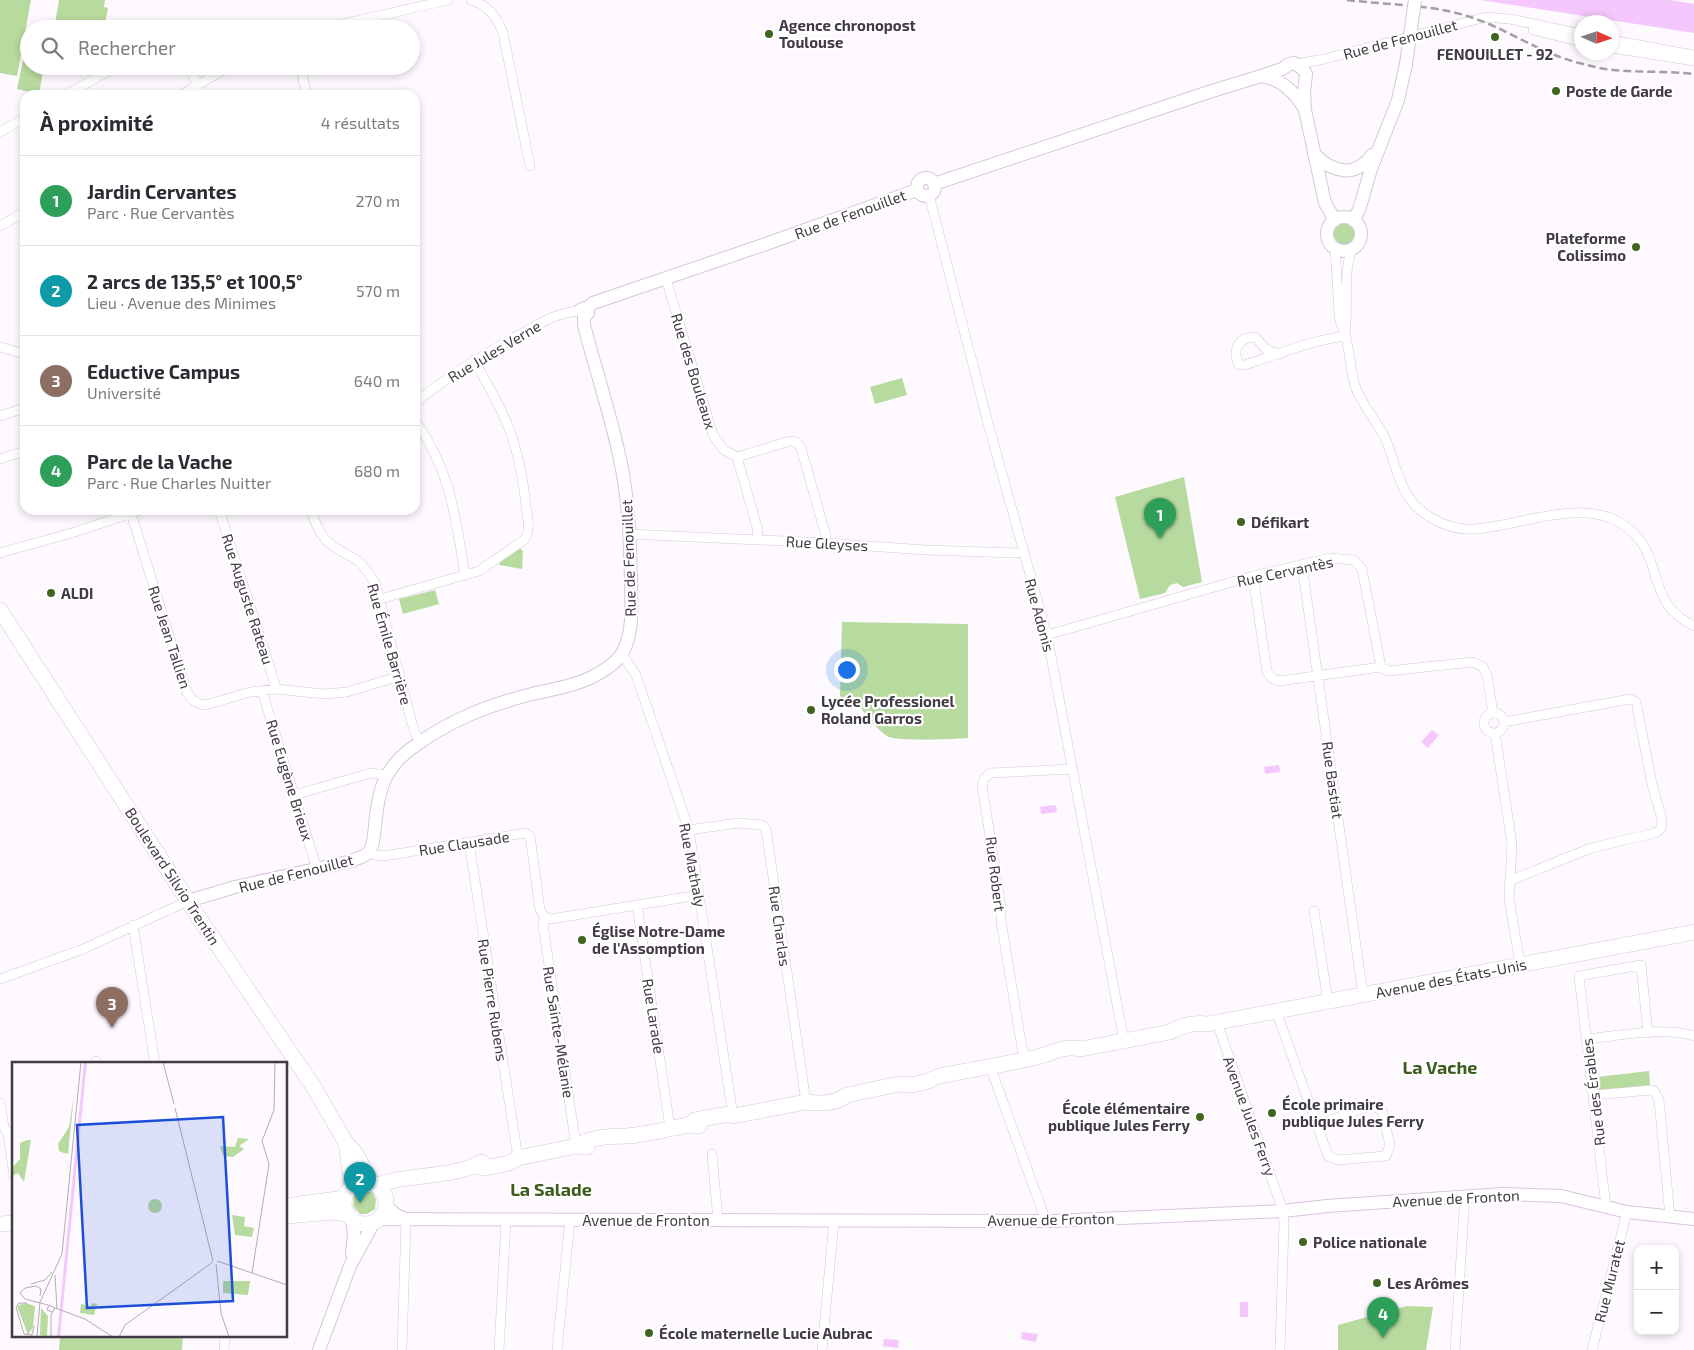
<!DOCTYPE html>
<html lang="fr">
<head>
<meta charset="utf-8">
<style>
	body { margin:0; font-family:"Exo 2",sans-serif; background:#f7f7f7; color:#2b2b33 }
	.controls { position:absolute; right:15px; bottom:15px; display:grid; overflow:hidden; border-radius:10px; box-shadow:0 2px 8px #0003 }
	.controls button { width:45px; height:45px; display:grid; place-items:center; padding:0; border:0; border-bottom:1px solid #e1e1e2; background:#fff; color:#2b2b33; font:25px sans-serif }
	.compass { position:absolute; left:1574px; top:15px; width:45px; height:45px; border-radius:50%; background:#fff; box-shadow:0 2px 8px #0003; rotate:93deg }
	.you { position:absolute; left:846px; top:669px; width:18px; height:18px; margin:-12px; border:4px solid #fff; border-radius:50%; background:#1a73e8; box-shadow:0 0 0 8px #1a73e833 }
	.badge { display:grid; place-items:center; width:32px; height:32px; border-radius:50%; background:#40651e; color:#fff; font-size:16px; font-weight:700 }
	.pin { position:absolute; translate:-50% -41px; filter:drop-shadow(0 1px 2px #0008) }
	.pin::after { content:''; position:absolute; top:26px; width:18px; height:15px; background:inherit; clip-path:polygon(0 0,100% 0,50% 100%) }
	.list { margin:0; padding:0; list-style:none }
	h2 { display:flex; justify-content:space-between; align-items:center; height:65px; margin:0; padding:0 20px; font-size:21px }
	h2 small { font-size:16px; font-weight:400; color:#7c7c81 }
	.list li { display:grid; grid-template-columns:32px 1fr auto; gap:15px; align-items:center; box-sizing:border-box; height:90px; padding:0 20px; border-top:1px solid #e1e1e2 }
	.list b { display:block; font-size:19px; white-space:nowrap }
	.list p { margin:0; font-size:16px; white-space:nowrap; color:#7c7c81 }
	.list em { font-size:16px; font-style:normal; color:#7c7c81 }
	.icon { flex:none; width:28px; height:28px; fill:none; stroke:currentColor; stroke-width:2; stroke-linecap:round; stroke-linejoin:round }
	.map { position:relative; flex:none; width:1694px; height:1350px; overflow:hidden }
	.search { position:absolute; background:#fff; box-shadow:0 2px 8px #0003; left:20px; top:20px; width:400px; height:55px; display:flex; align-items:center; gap:12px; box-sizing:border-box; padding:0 18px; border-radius:28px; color:#7c7c81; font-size:19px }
	.panel { position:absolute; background:#fff; box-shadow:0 2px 8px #0003; left:20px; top:90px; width:400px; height:425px; border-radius:15px }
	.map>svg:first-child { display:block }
	.green { fill:#b7da9e }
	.water { fill:#f5c8fd }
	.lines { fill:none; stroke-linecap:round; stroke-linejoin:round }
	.street-casing { stroke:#d9c4dd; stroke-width:10 }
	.secondary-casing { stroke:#d9c4dd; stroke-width:14 }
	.primary-casing { stroke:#d9c4dd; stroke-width:16 }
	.street { stroke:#fff; stroke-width:9 }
	.secondary { stroke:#fff; stroke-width:12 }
	.primary { stroke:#fff; stroke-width:15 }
	.rail { stroke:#a49ea5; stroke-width:2.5; stroke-dasharray:8 4; stroke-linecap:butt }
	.secondary-bridge-casing { stroke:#d9c4dd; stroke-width:14; stroke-linecap:butt }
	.secondary-bridge { stroke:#fff; stroke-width:12 }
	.poi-dot { fill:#40651e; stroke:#fff; stroke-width:2 }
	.labels { text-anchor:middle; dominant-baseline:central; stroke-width:4.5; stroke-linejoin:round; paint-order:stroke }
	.poi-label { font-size:15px; font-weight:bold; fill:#423a44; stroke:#fff; text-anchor:start }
	.street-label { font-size:15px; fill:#423a44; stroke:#fff }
	.quarter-label { font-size:18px; font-weight:bold; fill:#3a5c1c; stroke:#fff }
	.inset-road { fill:none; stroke:#b2adb4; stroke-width:1 }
	.view { fill:#1d4ed8; fill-opacity:0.15; stroke:#1d4ed8; stroke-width:2.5 }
	.inset-edge { fill:none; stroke:#423a44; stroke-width:2.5 }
</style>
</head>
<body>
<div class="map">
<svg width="1694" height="1350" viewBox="0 0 1694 1350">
	<rect width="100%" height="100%" fill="#fdf9fe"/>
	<path class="green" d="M 0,0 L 31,0 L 17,76 L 0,73 Z
		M 59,0 L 105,0 L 104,7 L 108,8 L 104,29 L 54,29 Z
		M 26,46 L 29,46 L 29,66 L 44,66 L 39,94 L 17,89 Z
		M1334 234a11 11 0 1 1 22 0a11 11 0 1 1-22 0Z
		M 902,378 L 907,395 L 875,404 L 870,387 Z
		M 1184,477 L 1202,582 L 1183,587 L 1177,583 L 1170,585 L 1165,593 L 1140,599 L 1115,497 Z
		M 518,549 L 521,549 L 523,552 L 522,569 L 499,565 L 500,562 Z
		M 435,590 L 439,604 L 403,614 L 399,599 Z
		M 842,622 L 968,624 L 968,738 C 955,739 896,742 887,736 C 876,729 867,715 858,705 L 855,707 L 840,697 Z
		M 1649,1071 L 1650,1085 L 1599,1090 L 1597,1077 Z
		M 363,1190 L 373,1193 L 376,1199 L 375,1209 L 367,1214 L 360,1214 L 353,1206 L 354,1196 Z
		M 1407,1306 L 1433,1307 L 1426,1350 L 1338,1350 L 1338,1325 Z
		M 60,1336 L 183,1336 L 182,1350 L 59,1350 Z"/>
	<path class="water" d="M 1480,0 L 1670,0 L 1694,4 L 1694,33 Z
		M 1432,730 L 1439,735 L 1428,748 L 1421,742 Z
		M 1279,765 L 1280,772 L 1265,774 L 1264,767 Z
		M 1054,805 L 1056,806 L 1057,812 L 1041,814 L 1040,807 Z
		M 1240,1302 L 1248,1302 L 1248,1317 L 1240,1317 Z
		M 1022,1332 L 1038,1334 L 1036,1342 L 1021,1339 Z
		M 884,1339 L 899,1340 L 898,1348 L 883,1346 Z"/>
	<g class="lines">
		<g class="street-casing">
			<path id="street" d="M 471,0 C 488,5 497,17 503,33 L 530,166
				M 321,29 L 448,0
				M 1533,30 L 1582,42
				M 1612,40 L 1694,55
				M 1612,48 L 1694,61
				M 1297,64 L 1324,59 L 1486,17 L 1510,19 L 1582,34
				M 188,66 L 195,79 L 199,95
				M 300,66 L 307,95
				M 66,95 L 117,66
				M 181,95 L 230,66
				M 0,132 L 25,118
				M 929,195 L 989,427 L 1047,635 L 1124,1041
				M 0,226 L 25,212
				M 1335,248 C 1336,264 1337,281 1338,297 C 1339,304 1338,312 1340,320 C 1341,324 1344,329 1345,334 C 1350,351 1350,369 1355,386 C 1362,405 1376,420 1385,438 C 1393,455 1396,475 1405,491 C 1417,515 1448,531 1475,529 C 1518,526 1579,499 1619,522 C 1658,545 1648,575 1668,605 C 1674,614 1684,621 1694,626
				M 666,279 L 713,435 L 724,450 L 737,457 L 757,527 L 758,539
				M 1345,333 C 1349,309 1342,268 1353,248
				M 0,347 L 25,354
				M 1280,354 L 1267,350 L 1255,337 C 1238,337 1232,351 1239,365 L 1244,365 C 1277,355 1311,340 1346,336
				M 415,403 C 445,378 478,358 512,339 C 534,327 553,313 579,311
				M 0,416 L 25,408
				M 415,420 C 451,472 455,514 465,575
				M 737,457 L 790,441 L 796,442 L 801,448 L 826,536 L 826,543
				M 0,459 L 25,451
				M 130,510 L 187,693 L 194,701 L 202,705 L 209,704 L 250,692 L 276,689 L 324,694 L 347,692 L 400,676
				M 219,510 L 272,674 L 276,689
				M 311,510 C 314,520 318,530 325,539 C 333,549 347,553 358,561 C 365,567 370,575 375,583 L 412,723 L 416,735 L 421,742
				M 629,534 L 826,543 L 925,550 L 1015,553 L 1024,552
				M 0,553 L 75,532 L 141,510
				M 1302,565 L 1363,995
				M 380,599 L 479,571 L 524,540 C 531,531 528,518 526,507 C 524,487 521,466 515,447 C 507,416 489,388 474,360
				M 1047,635 L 1253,576 L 1330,558 L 1354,560 L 1362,569 L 1381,667 L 1279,681 L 1273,679 L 1267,672 L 1253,576
				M 622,654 L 636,675 L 689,830 L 733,1116
				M 1381,667 L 1388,671 L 1473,662 L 1483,667 L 1487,675 L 1493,713
				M 262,691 L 317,869
				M1484 723a10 10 0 1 1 20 0a10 10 0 1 1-20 0Z
				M 1504,722 L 1630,699 L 1636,702 L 1652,784 L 1662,820 C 1662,827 1661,830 1655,833 L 1591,848 L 1509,881
				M 1495,733 L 1512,844 L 1509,899 L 1520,964
				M 294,795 L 371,773 L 386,775
				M 689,830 L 738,823 L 762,825 L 766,829 L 806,1102
				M 469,842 L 518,1158
				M 369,852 L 375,855 L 384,856 L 525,833 L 530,836 L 540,910 L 545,917 L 551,919 L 699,895
				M 637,905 L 670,1128
				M 1314,911 L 1328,1002
				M 545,917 L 543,925 L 576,1146
				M 133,925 L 155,1064
				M 0,979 L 83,949 L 188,901
				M 1277,1011 L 1279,1019 L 1328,1156 L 1338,1160 L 1386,1156 L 1390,1145 L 1382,1111 L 1372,1105 L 1317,1125
				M 1219,1022 L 1220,1031 L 1283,1211 L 1284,1224 L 1280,1350
				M 1586,1039 C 1620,1036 1662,1026 1694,1036
				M 1024,1060 L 1001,921 L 1001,907 L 982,785 L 984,779 L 990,773 L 1073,769
				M 96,1061 L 97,1064
				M 990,1066 L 1046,1221
				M 1593,1095 L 1652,1090 L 1655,1092 L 1659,1100 L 1670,1217
				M 0,1103 L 4,1127 L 8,1134 L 14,1175
				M 712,1154 L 718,1220
				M 1606,1207 L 1579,976 L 1641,965 L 1648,1033
				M 224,1350 L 225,1336
				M 402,1350 L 406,1219
				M 499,1350 L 506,1220
				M 557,1350 L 570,1220
				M 822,1350 L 834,1221
				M 1455,1350 L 1465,1196
				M 1592,1350 L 1627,1212"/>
		</g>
		<g class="secondary-casing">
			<path id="secondary" d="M 1261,76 C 1281,79 1294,91 1304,108
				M 1314,154 C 1332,172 1355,179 1372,155
				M917 187a9 9 0 1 1 18 0a9 9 0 1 1-18 0Z
				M 934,184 L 1209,92 L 1261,76 L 1282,69 L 1289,64 L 1294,63 L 1302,68 L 1306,74 L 1304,93 L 1305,110 L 1325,203 L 1335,220
				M1327 234a17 17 0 1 1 34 0a17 17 0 1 1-34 0Z
				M 1353,220 L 1359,210 L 1371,169 L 1398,100 L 1406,64
				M 580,310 L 584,308 L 586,309 L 593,303 L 766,244 L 917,190
				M 188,901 L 235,887 L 352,861 C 357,858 365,857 369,852 C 374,845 374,834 375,826 C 378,792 383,769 412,748 C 449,720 489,705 532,694 C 553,689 575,686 594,676 C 603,671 618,662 623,652 C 634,630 631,605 631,581 C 630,542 629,503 621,464 C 612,418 596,372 584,325 L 584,317 L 588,313 L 586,309
				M 386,1206 L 396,1215 L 403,1218
				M 378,1219 L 1052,1221 L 1283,1211 L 1327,1206 L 1503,1194 L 1561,1196 L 1627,1212 L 1694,1219
				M 352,1254 L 354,1234 L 352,1219
				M 319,1350 L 350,1266 L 374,1222"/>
		</g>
		<g class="primary-casing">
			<path id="primary" d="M 0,610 L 197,915 L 313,1086 L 346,1143 L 356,1154 L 371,1182
				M 689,1125 L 695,1120 L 729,1114 L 733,1116 L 806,1102 C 820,1104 836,1104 847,1095 L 899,1084 L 913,1085 L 928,1081 L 939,1076 C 970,1070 1002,1065 1033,1058 C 1052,1054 1061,1045 1081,1049 L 1170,1032 C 1182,1025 1194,1022 1208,1024 L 1277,1011 L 1694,932
				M 346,1143 L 352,1186
				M 576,1146 C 594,1136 607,1137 626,1136 C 647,1135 669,1128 689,1125 L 699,1126
				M 474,1166 L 485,1168 L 509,1163 L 518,1158 L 576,1146 L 587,1147
				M344 1203a21 21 0 1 1 42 0a21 21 0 1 1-42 0Z
				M 377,1185 C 410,1173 450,1179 482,1162
				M 286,1206 L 345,1198
				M 286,1216 L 332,1212 L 348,1214
				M 0,1224 L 14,1223"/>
		</g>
		<use href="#street" class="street"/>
		<use href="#secondary" class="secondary"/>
		<use href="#primary" class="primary"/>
		<path class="rail" d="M 1347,0 C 1386,5 1426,4 1464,15 C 1496,24 1524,43 1555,55 C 1567,60 1582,64 1595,67 C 1627,74 1661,70 1694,74"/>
		<g class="secondary-bridge-casing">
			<path id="secondary-bridge" d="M 1406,64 L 1415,0"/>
		</g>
		<use href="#secondary-bridge" class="secondary-bridge"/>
	</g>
	<g class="poi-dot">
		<circle cx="769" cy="34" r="5"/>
		<circle cx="1495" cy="37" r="5"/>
		<circle cx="1556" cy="91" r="5"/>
		<circle cx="1636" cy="247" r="5"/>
		<circle cx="1241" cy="522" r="5"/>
		<circle cx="51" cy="593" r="5"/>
		<circle cx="811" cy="710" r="5"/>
		<circle cx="582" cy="940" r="5"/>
		<circle cx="1272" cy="1113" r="5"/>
		<circle cx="1200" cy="1117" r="5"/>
		<circle cx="1303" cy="1242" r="5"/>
		<circle cx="1377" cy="1283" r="5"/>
		<circle cx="649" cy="1333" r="5"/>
	</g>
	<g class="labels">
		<g class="poi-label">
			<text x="779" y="25">Agence chronopost<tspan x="779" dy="17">Toulouse</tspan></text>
			<text x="1495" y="54" text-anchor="middle">FENOUILLET - 92</text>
			<text x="1566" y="91">Poste de Garde</text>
			<text x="1626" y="238" text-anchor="end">Plateforme<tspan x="1626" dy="17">Colissimo</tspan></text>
			<text x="1251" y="522">Défikart</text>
			<text x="61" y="593">ALDI</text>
			<text x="821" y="701">Lycée Professionel<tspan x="821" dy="17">Roland Garros</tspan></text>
			<text x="592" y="931">Église Notre-Dame<tspan x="592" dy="17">de l'Assomption</tspan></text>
			<text x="1282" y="1104">École primaire<tspan x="1282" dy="17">publique Jules Ferry</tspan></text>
			<text x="1190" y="1108" text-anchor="end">École élémentaire<tspan x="1190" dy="17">publique Jules Ferry</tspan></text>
			<text x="1313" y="1242">Police nationale</text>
			<text x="1387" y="1283">Les Arômes</text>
			<text x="659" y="1333">École maternelle Lucie Aubrac</text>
		</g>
		<g class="street-label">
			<text transform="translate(1400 39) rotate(-15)">Rue de Fenouillet</text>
			<text transform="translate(850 214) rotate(-20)">Rue de Fenouillet</text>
			<text transform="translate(494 351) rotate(-31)">Rue Jules Verne</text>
			<text transform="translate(694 371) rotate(73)">Rue des Bouleaux</text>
			<text transform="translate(827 543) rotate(3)">Rue Gleyses</text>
			<text transform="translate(628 558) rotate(-92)">Rue de Fenouillet</text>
			<text transform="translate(1285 571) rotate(-12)">Rue Cervantès</text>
			<text transform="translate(248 599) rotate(72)">Rue Auguste Rateau</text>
			<text transform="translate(1040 615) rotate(75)">Rue Adonis</text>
			<text transform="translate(170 637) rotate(72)">Rue Jean Tallien</text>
			<text transform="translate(390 644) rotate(74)">Rue Émile Barrière</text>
			<text transform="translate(290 780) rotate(73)">Rue Eugène Brieux</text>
			<text transform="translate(1333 780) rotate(82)">Rue Bastiat</text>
			<text transform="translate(464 843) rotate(-9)">Rue Clausade</text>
			<text transform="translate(693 865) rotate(79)">Rue Mathaly</text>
			<text transform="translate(296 873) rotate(-14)">Rue de Fenouillet</text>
			<text transform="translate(996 874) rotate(83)">Rue Robert</text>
			<text transform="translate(173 876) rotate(57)">Boulevard Silvio Trentin</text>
			<text transform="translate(780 926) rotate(82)">Rue Charlas</text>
			<text transform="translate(1451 978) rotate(-11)">Avenue des États-Unis</text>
			<text transform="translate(493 1000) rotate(81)">Rue Pierre Rubens</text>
			<text transform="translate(654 1016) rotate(81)">Rue Larade</text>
			<text transform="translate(559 1032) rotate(81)">Rue Sainte-Mélanie</text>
			<text transform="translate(1593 1092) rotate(-97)">Rue des Érables</text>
			<text transform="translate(1250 1116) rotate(70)">Avenue Jules Ferry</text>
			<text transform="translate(1456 1198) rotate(-3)">Avenue de Fronton</text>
			<text transform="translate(1051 1219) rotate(-1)">Avenue de Fronton</text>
			<text x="646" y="1220">Avenue de Fronton</text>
			<text transform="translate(1609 1281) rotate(-76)">Rue Muratet</text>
		</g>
		<g class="quarter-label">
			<text x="1440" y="1067">La Vache</text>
			<text x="551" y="1189">La Salade</text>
		</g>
	</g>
	<g transform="translate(12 1062)">
		<rect width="275" height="275" fill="#fdf9fe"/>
		<path d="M 62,33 L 56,92 L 52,91 L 47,89 L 46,82 L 57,65 ZM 226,76 L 237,77 L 227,84 L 232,87 L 221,95 L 211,94 L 208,84 L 223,85 ZM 15,78 L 19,78 L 12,120 L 6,111 L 0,114 L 0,106 L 8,97 L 8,81 ZM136 144a7 7 0 1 1 14 0a7 7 0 1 1-14 0ZM 220,153 L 233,155 L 232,164 L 242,166 L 240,175 L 223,173 ZM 211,219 L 238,219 L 236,233 L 211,231 ZM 13,241 L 23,244 L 21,265 L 16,273 L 5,244 ZM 80,241 L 85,242 L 82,253 L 68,251 L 69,242 L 79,244 ZM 29,246 L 36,254 L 35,275 L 28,273 Z" fill="#b7da9e"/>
		<path d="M 72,0 L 75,0 L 48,275 L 45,275 Z" fill="#f5c8fd"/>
		<path class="inset-road" d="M 151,0 L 162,42M 163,46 L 201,199M 205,199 L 275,223M 204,202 L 209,251 L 217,275M 240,211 L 257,102 L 250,79 L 262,48 L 263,0M 43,213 L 45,247M 19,222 L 33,218 L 40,210M 28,234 L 29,227 L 24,224 L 13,226 L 8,231 L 13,237 L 36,243M 15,241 L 7,241 L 4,245 L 12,272 L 20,273 L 22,264M 43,246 L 73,257 L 101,275M 25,275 L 28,240 L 50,192 L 69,0M 39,275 L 39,253 L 43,246 L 37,243 L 35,248 L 40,250M 107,275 L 113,263 L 201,200"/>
		<path class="view" d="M 211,55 L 221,239 L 75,246 L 65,63 Z"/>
		<rect width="275" height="275" class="inset-edge"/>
	</g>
</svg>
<div class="controls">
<button>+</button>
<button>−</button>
</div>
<svg class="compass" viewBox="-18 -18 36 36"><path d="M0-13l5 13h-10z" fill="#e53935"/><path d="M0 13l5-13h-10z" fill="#7c7c81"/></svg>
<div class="you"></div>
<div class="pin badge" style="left:1160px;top:539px;background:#2e9e5b">1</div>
<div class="pin badge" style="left:360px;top:1203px;background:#0f9aa8">2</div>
<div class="pin badge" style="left:112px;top:1028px;background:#8d6e63">3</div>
<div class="pin badge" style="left:1383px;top:1338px;background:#2e9e5b">4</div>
<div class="search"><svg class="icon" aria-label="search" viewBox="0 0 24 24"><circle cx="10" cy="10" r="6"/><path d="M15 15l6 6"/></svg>Rechercher</div>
<section class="panel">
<h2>À proximité<small>4 résultats</small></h2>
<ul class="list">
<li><span class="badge" style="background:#2e9e5b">1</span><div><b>Jardin Cervantes</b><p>Parc · Rue Cervantès</p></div><em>270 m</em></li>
<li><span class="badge" style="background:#0f9aa8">2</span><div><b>2 arcs de 135,5° et 100,5°</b><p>Lieu · Avenue des Minimes</p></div><em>570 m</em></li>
<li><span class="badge" style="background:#8d6e63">3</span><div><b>Eductive Campus</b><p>Université</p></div><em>640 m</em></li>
<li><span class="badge" style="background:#2e9e5b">4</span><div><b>Parc de la Vache</b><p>Parc · Rue Charles Nuitter</p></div><em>680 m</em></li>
</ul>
</section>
</div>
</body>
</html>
